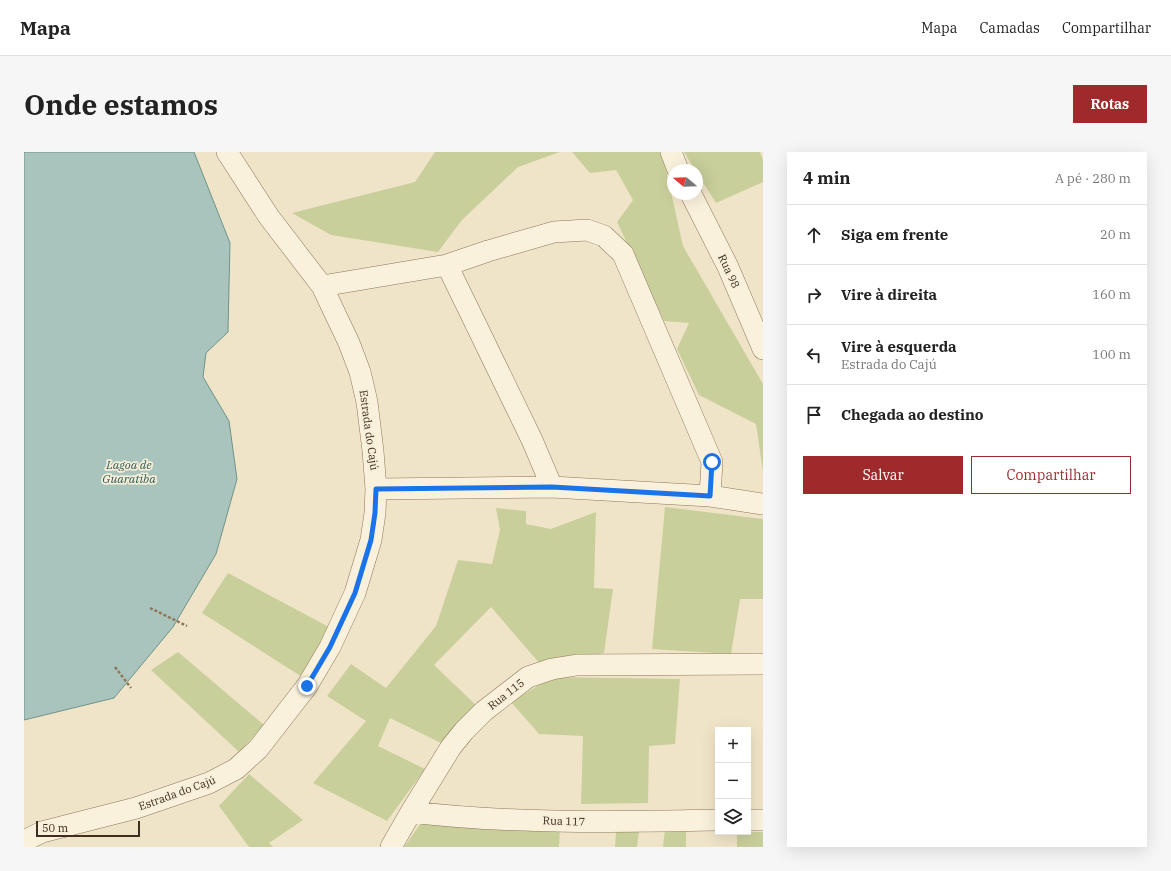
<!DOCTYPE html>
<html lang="pt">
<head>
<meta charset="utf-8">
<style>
	body { margin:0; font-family:"IBM Plex Serif",serif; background:#f6f6f6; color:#222 }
	.controls { position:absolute; right:12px; bottom:12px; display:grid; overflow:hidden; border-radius:0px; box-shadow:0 4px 16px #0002 }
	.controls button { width:36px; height:36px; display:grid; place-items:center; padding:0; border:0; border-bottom:1px solid #e0e0e0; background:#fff; color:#222; font:20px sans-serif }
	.compass { position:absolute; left:643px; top:12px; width:36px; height:36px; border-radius:50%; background:#fff; box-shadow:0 4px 16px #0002; rotate:289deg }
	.scale { position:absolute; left:12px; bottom:10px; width:104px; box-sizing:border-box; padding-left:4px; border:2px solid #3d2e20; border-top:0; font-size:11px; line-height:14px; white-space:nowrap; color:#3d2e20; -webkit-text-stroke:3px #f7eed8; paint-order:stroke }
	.stop { position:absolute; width:12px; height:12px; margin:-9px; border:3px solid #1a73e8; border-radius:50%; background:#fff }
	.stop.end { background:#1a73e8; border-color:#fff; box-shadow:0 1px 4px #0008 }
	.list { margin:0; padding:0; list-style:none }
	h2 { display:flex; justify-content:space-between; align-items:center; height:52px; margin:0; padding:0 16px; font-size:17px }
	h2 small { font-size:13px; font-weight:400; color:#767676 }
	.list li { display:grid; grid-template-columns:26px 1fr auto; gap:12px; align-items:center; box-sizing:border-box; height:60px; padding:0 16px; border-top:1px solid #e0e0e0 }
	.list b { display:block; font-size:15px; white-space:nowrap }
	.list p { margin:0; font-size:13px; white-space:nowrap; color:#767676 }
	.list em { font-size:13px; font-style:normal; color:#767676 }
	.actions { display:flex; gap:8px; padding:12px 16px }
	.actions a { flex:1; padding:9px 0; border:1px solid #9e2a2b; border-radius:0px; text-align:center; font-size:14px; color:#9e2a2b }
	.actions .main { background:#9e2a2b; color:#fff }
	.icon { flex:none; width:22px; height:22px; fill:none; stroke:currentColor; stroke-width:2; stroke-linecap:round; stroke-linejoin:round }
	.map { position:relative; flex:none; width:739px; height:695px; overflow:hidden; border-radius:0px }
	header { display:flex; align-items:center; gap:24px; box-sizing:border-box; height:56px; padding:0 20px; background:#fff; border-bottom:1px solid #e0e0e0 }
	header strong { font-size:19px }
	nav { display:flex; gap:22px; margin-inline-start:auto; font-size:14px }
	.intro { display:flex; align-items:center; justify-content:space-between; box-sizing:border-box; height:96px; padding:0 24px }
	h1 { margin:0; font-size:28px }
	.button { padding:10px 18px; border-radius:0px; background:#9e2a2b; color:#fff; font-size:14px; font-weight:700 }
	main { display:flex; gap:24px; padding:0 24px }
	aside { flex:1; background:#fff; border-radius:0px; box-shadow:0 4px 16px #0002 }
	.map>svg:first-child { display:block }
	.green { fill:#c9cf9b }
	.water { fill:#a9c4bc; stroke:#6f938a }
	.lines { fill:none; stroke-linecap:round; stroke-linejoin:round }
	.minor-casing { stroke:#8d765c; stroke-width:22 }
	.path { stroke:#8d765c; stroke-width:2.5; stroke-dasharray:3 2; stroke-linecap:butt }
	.minor { stroke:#faf1dc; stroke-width:21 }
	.route { stroke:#1a73e8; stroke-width:5 }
	.labels { text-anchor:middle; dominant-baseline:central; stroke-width:3.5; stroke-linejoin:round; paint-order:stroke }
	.street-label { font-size:11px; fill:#3d2e20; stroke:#f7eed8 }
	.water-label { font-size:12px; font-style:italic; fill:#2f5d5a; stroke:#f7eed8 }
</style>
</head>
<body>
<header>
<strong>Mapa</strong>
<nav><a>Mapa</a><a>Camadas</a><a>Compartilhar</a></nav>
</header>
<div class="intro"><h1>Onde estamos</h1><a class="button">Rotas</a></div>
<main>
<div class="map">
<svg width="739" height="695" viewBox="0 0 739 695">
	<rect width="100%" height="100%" fill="#f0e4c8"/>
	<path class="green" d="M 411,0 L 536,0 L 494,15 L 438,68 L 414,100 L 307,83 L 268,61 L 391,30 Z
		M 548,0 L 638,0 L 659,94 L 739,232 L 739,320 L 732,272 L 675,243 L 653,197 L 665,171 L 640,169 L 593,70 L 609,48 L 592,18 L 566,21 Z
		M 660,0 L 736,0 L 739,8 L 739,30 L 692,51 L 673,21 L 673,18 L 671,18 Z
		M 641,355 L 739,367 L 739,447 L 716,447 L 707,502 L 628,497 Z
		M 472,356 L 502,359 L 502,372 L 527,377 L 572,360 L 570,436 L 589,437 L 580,501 L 516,512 L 467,455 L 410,513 L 453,554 L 417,591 L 366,566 L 354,594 L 401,617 L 363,669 L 289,631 L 342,569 L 303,544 L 327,512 L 362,536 L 412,474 L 434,408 L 468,412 L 476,378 Z
		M 204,421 L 305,475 L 278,525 L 178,461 Z
		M 154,500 L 240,573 L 215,600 L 127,518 Z
		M 528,525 L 656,527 L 651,592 L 625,594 L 624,651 L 557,652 L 559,584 L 515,582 L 487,550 Z
		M 225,622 L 279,668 L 245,691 L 249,695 L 225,695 L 195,654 Z
		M 397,671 L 536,675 L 535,695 L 380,695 Z
		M 641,677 L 662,677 L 662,695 L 639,695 Z
		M 615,679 L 613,695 L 591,695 L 592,680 Z
		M 713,680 L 739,680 L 739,695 L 713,695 Z"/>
	<path class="water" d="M 0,0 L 170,0 L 206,91 L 204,180 L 182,201 L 179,225 L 205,269 L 213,327 L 192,402 L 149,475 L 90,546 L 0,568 Z"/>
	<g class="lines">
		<g class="minor-casing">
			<path id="minor" d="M 647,0 L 654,18
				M 667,42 L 704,115 L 739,197
				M 423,113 L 508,288 L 528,335
				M 298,134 L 423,113 L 464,99 L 530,80 L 563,78 L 580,84 L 599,102 L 688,310 L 686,344
				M 352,337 L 528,335 L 686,344 L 739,352
				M 387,660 C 489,672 592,670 694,668
				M 724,668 L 739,668
				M 0,689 L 18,680 L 112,656 L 185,631 L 212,617 L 234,597 L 283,534 L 306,495 L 331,441 L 347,388 L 351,361 L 352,337 L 349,299 L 343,250 L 336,220 L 325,191 L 298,134 L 245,65 L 203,0
				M 367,695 L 387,660 L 427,595 L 440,579 L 460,559 L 504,525 L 528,517 L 553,513 L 739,512"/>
		</g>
		<path class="path" d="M 126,456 L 163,474
			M 91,515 L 107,536"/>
		<use href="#minor" class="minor"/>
	</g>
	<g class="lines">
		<path class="route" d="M 283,534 L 306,495 L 331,441 L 347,388 L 351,361 L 352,337 L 528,335 L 686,344 L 688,310"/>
	</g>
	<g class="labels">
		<g class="street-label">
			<text transform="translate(705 119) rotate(65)">Rua 98</text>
			<text transform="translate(345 278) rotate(82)">Estrada do Cajú</text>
			<text transform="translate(482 542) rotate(-38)">Rua 115</text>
			<text transform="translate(153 641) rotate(-20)">Estrada do Cajú</text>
			<text transform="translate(540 669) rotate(2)">Rua 117</text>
		</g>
		<g class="water-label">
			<text x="105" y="312">Lagoa de<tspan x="105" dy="14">Guaratiba</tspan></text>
		</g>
	</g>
</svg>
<div class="controls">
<button>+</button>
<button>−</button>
<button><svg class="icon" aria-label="layers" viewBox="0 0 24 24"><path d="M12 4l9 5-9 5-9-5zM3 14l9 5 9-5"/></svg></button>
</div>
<svg class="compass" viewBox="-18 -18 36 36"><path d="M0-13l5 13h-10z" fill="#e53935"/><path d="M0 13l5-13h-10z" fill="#767676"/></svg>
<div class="scale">50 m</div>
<div class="stop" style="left:688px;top:310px"></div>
<div class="stop end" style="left:283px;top:534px"></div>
</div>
<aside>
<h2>4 min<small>A pé · 280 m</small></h2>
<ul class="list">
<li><svg class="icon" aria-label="ahead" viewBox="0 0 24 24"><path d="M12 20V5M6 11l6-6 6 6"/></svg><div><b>Siga em frente</b></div><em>20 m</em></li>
<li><svg class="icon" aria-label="right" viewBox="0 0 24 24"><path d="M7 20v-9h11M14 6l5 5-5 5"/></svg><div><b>Vire à direita</b></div><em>160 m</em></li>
<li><svg class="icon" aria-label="left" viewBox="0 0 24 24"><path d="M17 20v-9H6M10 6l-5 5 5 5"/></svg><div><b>Vire à esquerda</b><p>Estrada do Cajú</p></div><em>100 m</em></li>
<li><svg class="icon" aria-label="arrive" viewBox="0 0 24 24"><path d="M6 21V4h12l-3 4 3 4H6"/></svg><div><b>Chegada ao destino</b></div></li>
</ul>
<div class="actions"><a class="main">Salvar</a><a>Compartilhar</a></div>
</aside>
</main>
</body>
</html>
